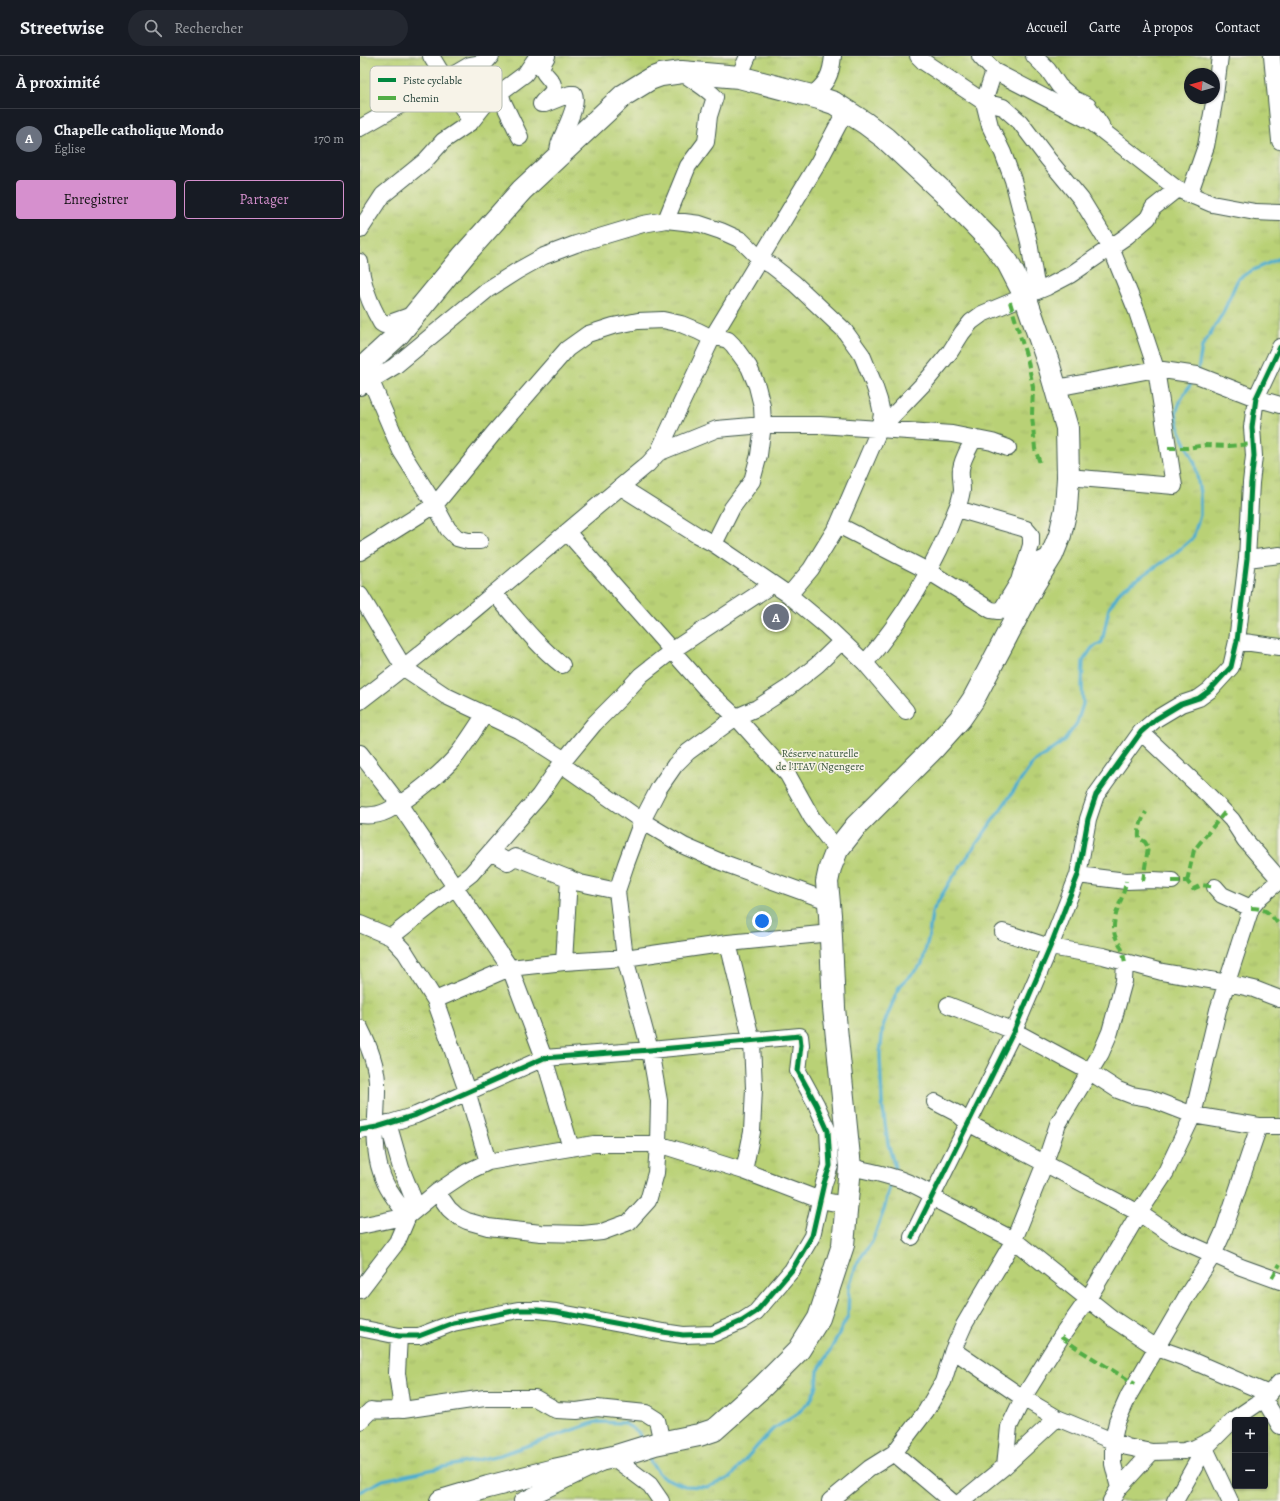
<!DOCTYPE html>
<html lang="fr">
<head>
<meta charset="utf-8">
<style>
	body { margin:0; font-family:Alegreya,serif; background:#242831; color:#f1f3f6 }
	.controls { position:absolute; right:12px; bottom:12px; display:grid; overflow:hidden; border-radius:4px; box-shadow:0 1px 3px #0004 }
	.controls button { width:36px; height:36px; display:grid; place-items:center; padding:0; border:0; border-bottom:1px solid #363941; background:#171b24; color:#f1f3f6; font:20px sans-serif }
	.compass { position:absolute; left:824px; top:12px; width:36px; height:36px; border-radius:50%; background:#171b24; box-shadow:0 1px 3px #0004; rotate:276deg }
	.you { position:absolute; left:402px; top:865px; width:14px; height:14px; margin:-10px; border:3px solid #fff; border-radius:50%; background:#1a73e8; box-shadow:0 0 0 6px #1a73e833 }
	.badge { display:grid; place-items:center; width:26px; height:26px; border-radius:50%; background:#d690ce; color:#fff; font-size:13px; font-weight:700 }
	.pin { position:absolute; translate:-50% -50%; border:2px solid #fff; box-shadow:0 1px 4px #0006 }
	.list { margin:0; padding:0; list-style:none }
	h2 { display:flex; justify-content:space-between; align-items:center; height:52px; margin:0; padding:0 16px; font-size:17px }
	h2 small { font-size:13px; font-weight:400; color:#9ea1a6 }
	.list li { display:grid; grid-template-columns:26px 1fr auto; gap:12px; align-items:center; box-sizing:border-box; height:60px; padding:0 16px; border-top:1px solid #363941 }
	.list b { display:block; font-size:15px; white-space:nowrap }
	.list p { margin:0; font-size:13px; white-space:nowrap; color:#9ea1a6 }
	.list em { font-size:13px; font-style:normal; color:#9ea1a6 }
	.actions { display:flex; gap:8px; padding:12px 16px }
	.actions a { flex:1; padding:9px 0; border:1px solid #d690ce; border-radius:4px; text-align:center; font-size:14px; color:#d690ce }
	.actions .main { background:#d690ce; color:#111 }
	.icon { flex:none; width:22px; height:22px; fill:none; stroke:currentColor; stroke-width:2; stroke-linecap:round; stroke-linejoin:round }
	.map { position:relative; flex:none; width:920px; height:1445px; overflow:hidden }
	header { display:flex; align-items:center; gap:24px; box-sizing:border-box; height:56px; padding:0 20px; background:#171b24; border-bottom:1px solid #363941 }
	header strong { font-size:19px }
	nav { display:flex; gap:22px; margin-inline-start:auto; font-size:14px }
	.search { width:280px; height:36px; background:#242831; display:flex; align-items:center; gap:10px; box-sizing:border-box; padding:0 14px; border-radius:22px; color:#9ea1a6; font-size:15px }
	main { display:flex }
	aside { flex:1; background:#171b24 }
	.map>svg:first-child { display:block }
	.park { fill:url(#park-tufts); stroke:#6c8755; fill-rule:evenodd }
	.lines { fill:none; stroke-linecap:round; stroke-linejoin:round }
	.stream { stroke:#4faecd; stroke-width:3.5 }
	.minor-casing { stroke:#3f564b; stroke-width:18 }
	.highway-casing { stroke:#3f564b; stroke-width:24 }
	.minor { stroke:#fff; stroke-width:16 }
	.highway { stroke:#fff; stroke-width:22 }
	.quiet { stroke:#52ad45; stroke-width:4; stroke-dasharray:8 4; stroke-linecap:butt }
	.cycleway-casing { stroke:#f7f3e8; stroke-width:8 }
	.cycleway { stroke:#00873e; stroke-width:5 }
	.labels { text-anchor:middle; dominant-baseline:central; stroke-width:3; stroke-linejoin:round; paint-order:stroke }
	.park-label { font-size:11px; fill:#3e5b41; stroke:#f7f3e8 }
	.key { fill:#f7f3e8; stroke:#b6bcb2; stroke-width:1 }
	.key-label { font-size:11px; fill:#1f3d34 }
</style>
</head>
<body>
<header>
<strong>Streetwise</strong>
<div class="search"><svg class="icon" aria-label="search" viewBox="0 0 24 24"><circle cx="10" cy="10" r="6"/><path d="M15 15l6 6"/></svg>Rechercher</div>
<nav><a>Accueil</a><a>Carte</a><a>À propos</a><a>Contact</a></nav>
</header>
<main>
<aside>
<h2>À proximité<small></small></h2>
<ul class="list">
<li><span class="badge" style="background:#6b7280">A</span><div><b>Chapelle catholique Mondo</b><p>Église</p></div><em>170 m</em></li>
</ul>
<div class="actions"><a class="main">Enregistrer</a><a>Partager</a></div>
</aside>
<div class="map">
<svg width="920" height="1445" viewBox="0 0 920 1445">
	<defs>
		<pattern id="park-tufts" width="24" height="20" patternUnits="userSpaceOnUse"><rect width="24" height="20" fill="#b9d176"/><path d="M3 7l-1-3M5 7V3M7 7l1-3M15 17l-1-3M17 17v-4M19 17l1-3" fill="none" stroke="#9fb467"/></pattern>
	</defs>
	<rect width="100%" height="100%" fill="#f7f3e8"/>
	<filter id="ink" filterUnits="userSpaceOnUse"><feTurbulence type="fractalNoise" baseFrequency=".025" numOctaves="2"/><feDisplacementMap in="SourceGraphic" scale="8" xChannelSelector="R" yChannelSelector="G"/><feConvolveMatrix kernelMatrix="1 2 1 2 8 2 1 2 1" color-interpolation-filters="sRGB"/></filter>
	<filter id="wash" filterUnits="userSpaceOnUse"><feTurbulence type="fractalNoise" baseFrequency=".012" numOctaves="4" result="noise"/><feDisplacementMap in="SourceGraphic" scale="16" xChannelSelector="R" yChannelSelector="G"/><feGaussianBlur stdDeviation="0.9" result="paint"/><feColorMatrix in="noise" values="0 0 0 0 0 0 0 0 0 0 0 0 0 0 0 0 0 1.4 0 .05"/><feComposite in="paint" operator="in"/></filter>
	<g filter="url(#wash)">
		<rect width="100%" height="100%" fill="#f5e5d0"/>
		<path class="park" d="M 0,0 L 920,0 L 920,1445 L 0,1445 ZM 830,18 L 854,18 L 854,42 L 830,42 ZM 875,1364 L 905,1364 L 905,1430 L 875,1430 Z"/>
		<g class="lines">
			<path class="stream" d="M 838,314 L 842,291 L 863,257 L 878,223 L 891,215 L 920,202
				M 533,1117 L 535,1111 L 528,1088 L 522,1046 L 520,999 L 523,970 L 539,931 L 562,908 L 569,879 L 572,856 L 589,827 L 673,707 L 704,685 L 717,667 L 723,648 L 722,629 L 723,605 L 732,592 L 742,586 L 749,552 L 761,534 L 813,499 L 833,482 L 840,459 L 840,437 L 835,408 L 820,375 L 816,357 L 821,343 L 834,323
				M 287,1398 L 291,1407 L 302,1421 L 325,1430 L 348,1431 L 371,1421 L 390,1398 L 413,1373 L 436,1359 L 451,1344 L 457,1329 L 458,1315 L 470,1295 L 488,1260 L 489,1231 L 497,1207 L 512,1186 L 524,1154 L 531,1125
				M 0,1436 L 23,1424 L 140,1399 L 236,1366 L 264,1367 L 278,1376 L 282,1384"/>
		</g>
	</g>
	<g filter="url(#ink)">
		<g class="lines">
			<g class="minor-casing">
				<path id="minor" d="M 71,0 L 111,66
					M 187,0 C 185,4 182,8 182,11 C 182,20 198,25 192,36 C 189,41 184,43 181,48 L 185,48 L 210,38 L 214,38 C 219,48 204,75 200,86 C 198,90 198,96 198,101
					M 558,0 L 564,6 L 624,46 L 643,51 L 660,66 L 688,103 L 721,143 L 751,192 L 777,256 L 796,313 L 814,430 L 708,421
					M 620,0 L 634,15 L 730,65 L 817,133 L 852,148 L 895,156 L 920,157
					M 674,0 L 688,14 L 699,30 L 714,43 L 728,50 L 741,69
					M 912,0 L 920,85
					M 634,15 L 624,46 L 630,70 L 643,97 L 653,124 L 669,186 L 677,235
					M 379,21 L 388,0
					M 140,35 L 143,46 L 160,81
					M 451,40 C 467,27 471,20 473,0
					M 0,72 L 98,16 L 110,9 L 126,6 L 131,0
					M 829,139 L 846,90 L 854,47 L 860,0
					M 306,164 L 328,110 L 346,86 L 349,60 L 355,41 C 345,31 333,25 322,16
					M 0,174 L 23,139 L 65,105 L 83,85 L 111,66 L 127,46 L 165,18 L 176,2 L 180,0
					M 0,206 C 2,228 10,248 21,267 L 24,269 L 55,258
					M 11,325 L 41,395 L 75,449 L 88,473 L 97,482 L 108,485 L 120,485
					M 0,331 L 35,310 L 127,234 L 157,215 L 184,200 L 216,188 L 283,168 L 306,164 L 324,166 L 340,168 L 361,175 L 381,184 L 401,204 L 411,209 L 434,227 L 484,274 L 502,299 L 513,326 L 519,344 L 522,358 L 519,374 L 478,469 L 451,513 L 429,539
					M 696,332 L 796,313 L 837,319 L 896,342 L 920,349
					M 519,374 L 567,324 L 590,296 L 602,277 L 611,266 L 622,258 L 687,231 L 710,219 L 767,180 L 788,162 L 793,152 L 817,133
					M 298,397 L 357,373 L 403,369 L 460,369 L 592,378 L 632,386 L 648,392
					M 261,431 L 337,479 L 354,488 L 429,539 L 465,569 L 505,607 L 546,655
					M 597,453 L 666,473 L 671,479 L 671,489 L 664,512
					M 478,469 L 568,515 L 631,554 L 638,555 L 642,553 L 659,525 L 661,518 L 664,512 L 692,499
					M 207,476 L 346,633 L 376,661 L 428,719 L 452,762 L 477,794
					M 0,496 L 75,449 L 133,378 L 207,293 L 228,278 L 253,270 L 278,265 L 303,264 L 321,268 L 338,275 L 352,282 L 361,282 L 368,284 L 373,289 L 389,311 L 397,330 L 402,350 L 403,369 L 399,399 L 392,425 L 372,452 L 354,488
					M 887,503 L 920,499
					M 134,537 C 156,562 176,589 202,609
					M 0,539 L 44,612 L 86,640 L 158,674 L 205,704
					M 877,585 L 920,591
					M 505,607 C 542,564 577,508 596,454 C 599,448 601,440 602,434 C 602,427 600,420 601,413 C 602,403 610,391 614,382
					M 0,645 C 99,570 192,487 288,408 L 298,397 L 352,282 L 458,107 L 486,54
					M 781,676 L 849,740 L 872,764 L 885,784 L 920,824
					M 0,697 L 39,748 L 150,912 L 184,1002 L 211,1092
					M 201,708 L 282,765 L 324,790 L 361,806 L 468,845
					M 0,759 C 9,760 19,759 27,755 C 48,745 83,716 97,699 C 107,686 116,672 125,658
					M 131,796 L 148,806 L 155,801 L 220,827 L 257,835
					M 718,819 L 766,825 L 793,824 L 812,825
					M 855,831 L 862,839 L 891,852
					M 0,868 L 31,881 L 45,896 L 75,944 L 107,1035 L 128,1106
					M 643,876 L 690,891 L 743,900 L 802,916 L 868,927 L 894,933 L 920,943
					M 31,881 L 111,818 L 179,740 L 201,708 L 234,668 L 260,642 L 281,619 L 313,594 L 413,528
					M 368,887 L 392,986 L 394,1032 L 392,1076 L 384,1115
					M 204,906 L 209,822
					M 75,944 L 150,912 L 204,906 L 265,902 L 368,887 L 471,877
					M 588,949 L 654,975 L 730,1016 L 758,1034 L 771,1039 L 789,1042 L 833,1059 L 899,1070 L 920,1070
					M 0,972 C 8,988 16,1007 17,1025 C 18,1055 11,1087 21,1116 C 26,1133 37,1146 48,1160 L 0,1170
					M 575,1046 L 598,1058 L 608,1067 L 779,1157 L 816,1182 L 881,1211 L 920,1225
					M 28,1067 L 41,1112 L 57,1152
					M 0,1074 L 17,1071 L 56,1059 L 184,1002 L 290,994 L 440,980 L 441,989 L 438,1015 L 456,1048 L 468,1075 L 470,1110 L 464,1127 L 452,1180 L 432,1214 L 396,1256 L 382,1265 L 353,1278 L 323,1279 L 303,1276 L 196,1256 L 178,1254 L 158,1254 L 93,1267 L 59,1280 L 39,1280 L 0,1272
					M 490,1111 C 522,1118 557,1124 582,1147 L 654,1184 L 753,1263 L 797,1292 L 828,1303 L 909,1338
					M 77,1136 L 89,1153 L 97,1160 L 107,1165 L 128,1171 L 181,1177 L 223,1178 L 242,1176 L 269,1166 L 288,1145 L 296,1117 L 298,1088 L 299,1045 L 290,994 L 265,902 L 257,835 L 266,808 L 282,765 L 299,732 L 315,709 L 328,696 L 376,661 L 397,652 L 428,632 L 457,609 L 482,585
					M 552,1181 L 654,975 L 690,891 L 718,819 L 728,763 L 736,739 L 781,676 L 796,663 L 821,648 L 839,642 L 850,634 L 871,611 L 877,585 L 887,503 L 891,427 L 894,400 L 892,371 L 896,342 L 920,291
					M 0,1234 L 37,1186 L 48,1160 L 77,1136 L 107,1116 L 128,1106 L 234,1088 L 298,1088 L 384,1115 L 460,1144 L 486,1149
					M 593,1294 L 663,1342 L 697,1362 L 767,1391 L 792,1396 L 824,1395 L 835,1392 L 853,1383
					M 904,1343 L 920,1370
					M 37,1354 L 41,1346 L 37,1317 L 39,1280
					M 0,1365 L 11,1354 C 22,1356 32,1353 43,1354 L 125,1342 L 175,1342 L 196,1354 L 217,1355 L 237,1352 L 286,1357 L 297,1364 L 302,1387
					M 845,1392 L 870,1445
					M 534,1397 L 591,1445
					M 645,1410 L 649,1371 L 663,1342 L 701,1281 L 728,1243 L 779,1157 L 806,1116 L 833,1059 L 858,954 L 891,852 L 900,841 L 920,824
					M 759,1432 L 753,1408 L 753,1384 L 757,1366 L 769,1339 L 826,1241 L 853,1199 L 863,1177 L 899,1070
					M 162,1445 L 253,1401 L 290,1429 L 301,1445
					M 470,1445 L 510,1412 L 534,1397 L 566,1355 L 583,1326 L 593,1294 L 604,1269 L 654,1184 L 685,1107 L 698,1068 L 741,997 L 750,976 L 764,925 L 765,906
					M 602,1445 L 645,1410 L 697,1362
					M 751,1445 L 759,1432 L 792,1396
					M 815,1445 L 845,1392 L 873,1364 L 904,1343 L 920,1326"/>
			</g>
			<g class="highway-casing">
				<path id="highway" d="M 0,314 L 38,279 L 104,199 L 162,134 L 264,39 L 290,23 L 301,19 L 322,16 L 379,21 L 459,42 L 474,47 L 505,67 L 525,82 L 585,138 L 632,186 L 648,207 L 665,240 L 688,306 L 707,372 L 708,421 L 706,453 L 700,479 L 692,499 L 674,528 L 613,644 L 600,663 L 574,692 L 496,770 L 477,794 L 470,812 L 467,826 L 470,859 L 474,952 L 490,1111 L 483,1189 L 459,1262 L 439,1294 L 401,1332 L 354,1374 L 339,1379 L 295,1388 L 253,1401 L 194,1414 L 128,1431 L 81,1445"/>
			</g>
			<use href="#minor" class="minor"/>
			<use href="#highway" class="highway"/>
			<path class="quiet" d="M 650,246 L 668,306 L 673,331 L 672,359 L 675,393 L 680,407
				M 808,392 L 827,392 L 845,389 L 869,390 L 893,388
				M 783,825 L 788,791 L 785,786 L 779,782 C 778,772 782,764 786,756
				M 812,825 L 827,825 L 833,833 L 842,829 L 855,831
				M 827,825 L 834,794 L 865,756
				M 891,852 C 907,852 910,858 920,870
				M 765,906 C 764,902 763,896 761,891 C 758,885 754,881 754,874 C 753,857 764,842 766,825
				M 912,1222 L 920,1208
				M 701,1281 L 721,1295 L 775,1328"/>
			<g class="cycleway-casing">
				<path id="cycleway" d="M 0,1074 L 17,1071 L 56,1059 L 184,1002 L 290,994 L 440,980 L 441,989 L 438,1015 L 456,1048 L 468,1075 L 470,1110 L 464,1127 L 452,1180 L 432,1214 L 396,1256 L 382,1265 L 353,1278 L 323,1279 L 303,1276 L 196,1256 L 178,1254 L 158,1254 L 93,1267 L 59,1280 L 39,1280 L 0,1272
					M 552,1181 L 654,975 L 690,891 L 718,819 L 728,763 L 736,739 L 781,676 L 796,663 L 821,648 L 839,642 L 850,634 L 871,611 L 877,585 L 887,503 L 891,427 L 894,400 L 892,371 L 896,342 L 920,291"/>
			</g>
			<use href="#cycleway" class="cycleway"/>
		</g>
	</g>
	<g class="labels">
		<g class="park-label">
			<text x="460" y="697">Réserve naturelle<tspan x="460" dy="13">de l'ITAV (Ngengere</tspan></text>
		</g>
	</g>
	<rect x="10" y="10" width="132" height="46" rx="6" class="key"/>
	<rect x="18" y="22" width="18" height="4" fill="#00873e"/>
	<rect x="18" y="40" width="18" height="4" fill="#52ad45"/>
	<g class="key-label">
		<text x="43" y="28">Piste cyclable</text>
		<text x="43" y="46">Chemin</text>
	</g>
</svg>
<div class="controls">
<button>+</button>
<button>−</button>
</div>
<svg class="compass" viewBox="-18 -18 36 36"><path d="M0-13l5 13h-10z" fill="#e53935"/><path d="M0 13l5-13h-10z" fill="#9ea1a6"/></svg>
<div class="you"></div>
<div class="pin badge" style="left:416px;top:561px;background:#6b7280">A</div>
</div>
</main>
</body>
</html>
